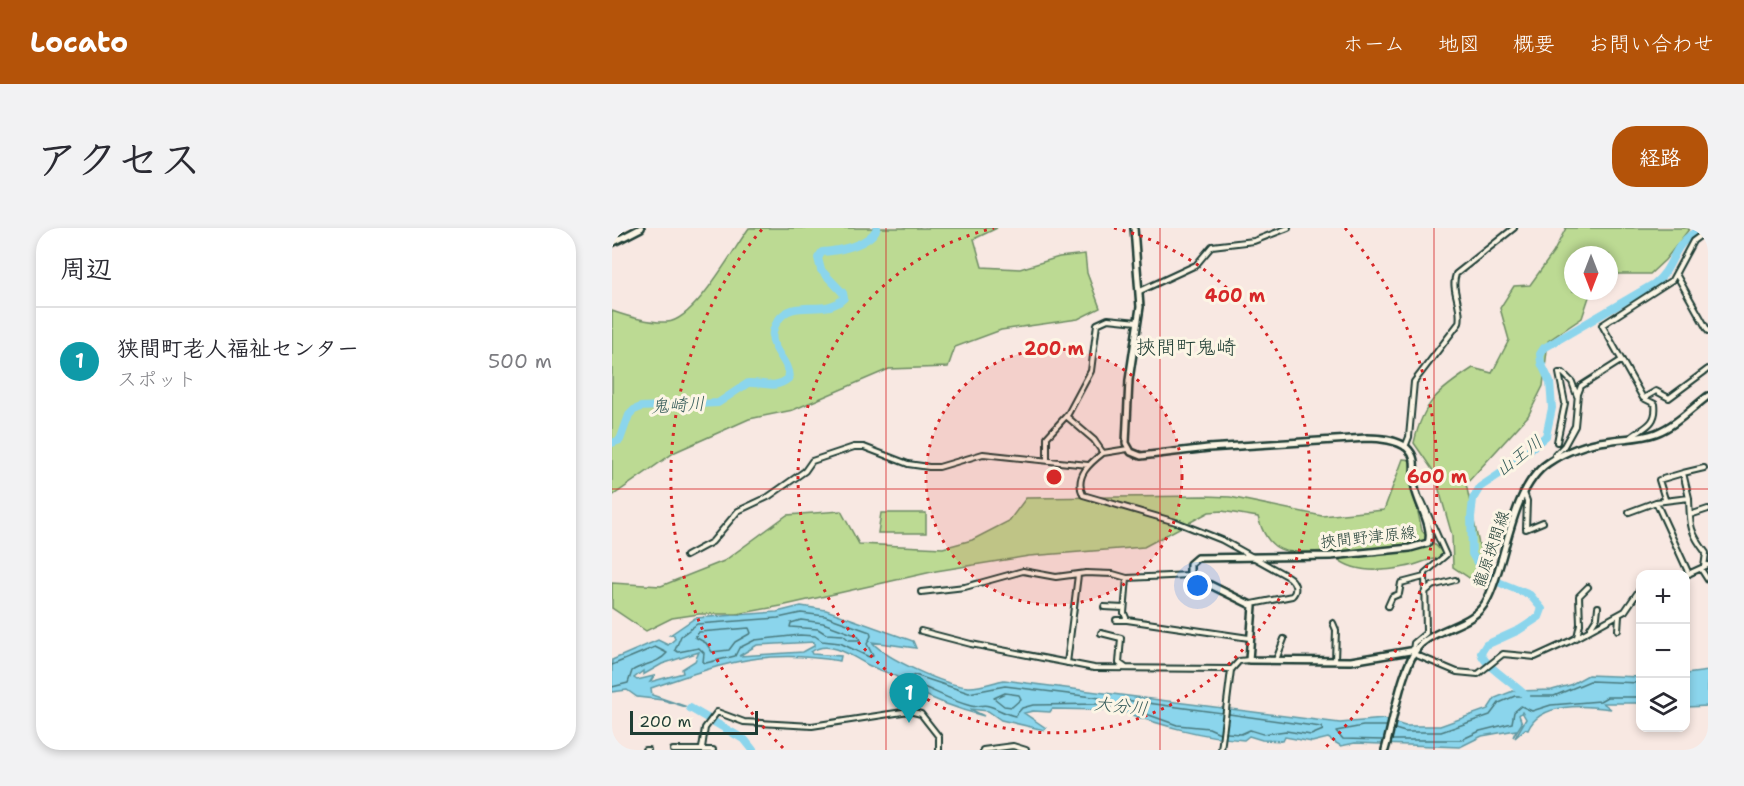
<!DOCTYPE html>
<html lang="ja">
<head>
<meta charset="utf-8">
<style>
	body { margin:0; font-family:"Shantell Sans","Klee One",sans-serif; background:#f2f2f3; color:#2b2b33 }
	.controls { position:absolute; right:18px; bottom:18px; display:grid; overflow:hidden; border-radius:12px; box-shadow:0 3px 9px #0003 }
	.controls button { width:54px; height:54px; display:grid; place-items:center; padding:0; border:0; border-bottom:2px solid #e1e1e2; background:#fff; color:#2b2b33; font:30px sans-serif }
	.compass { position:absolute; left:952px; top:18px; width:54px; height:54px; border-radius:50%; background:#fff; box-shadow:0 3px 9px #0003; rotate:180deg }
	.scale { position:absolute; left:18px; bottom:15px; width:128px; box-sizing:border-box; padding-left:6px; border:3px solid #1f3d34; border-top:0; font-size:16px; line-height:21px; white-space:nowrap; color:#1f3d34; -webkit-text-stroke:4px #fcf5e5; paint-order:stroke }
	.you { position:absolute; left:586px; top:358px; width:21px; height:21px; margin:-15px; border:4px solid #fff; border-radius:50%; background:#1a73e8; box-shadow:0 0 0 9px #1a73e833 }
	.badge { display:grid; place-items:center; width:39px; height:39px; border-radius:50%; background:#b45309; color:#fff; font-size:20px; font-weight:700 }
	.pin { position:absolute; translate:-50% -50px; filter:drop-shadow(0 2px 3px #0008) }
	.pin::after { content:''; position:absolute; top:32px; width:21px; height:18px; background:inherit; clip-path:polygon(0 0,100% 0,50% 100%) }
	.list { margin:0; padding:0; list-style:none }
	h2 { display:flex; justify-content:space-between; align-items:center; height:78px; margin:0; padding:0 24px; font-size:26px }
	h2 small { font-size:20px; font-weight:400; color:#7c7c81 }
	.list li { display:grid; grid-template-columns:39px 1fr auto; gap:18px; align-items:center; box-sizing:border-box; height:108px; padding:0 24px; border-top:2px solid #e1e1e2 }
	.list b { display:block; font-size:22px; white-space:nowrap }
	.list p { margin:0; font-size:20px; white-space:nowrap; color:#7c7c81 }
	.list em { font-size:20px; font-style:normal; color:#7c7c81 }
	.icon { flex:none; width:33px; height:33px; fill:none; stroke:currentColor; stroke-width:2; stroke-linecap:round; stroke-linejoin:round }
	.map { position:relative; flex:none; width:1096px; height:522px; overflow:hidden; border-radius:24px }
	header { display:flex; align-items:center; gap:36px; box-sizing:border-box; height:84px; padding:0 30px; background:#b45309; color:#fff }
	header strong { font-size:28px }
	nav { display:flex; gap:33px; margin-inline-start:auto; font-size:21px }
	.intro { display:flex; align-items:center; justify-content:space-between; box-sizing:border-box; height:144px; padding:0 36px }
	h1 { margin:0; font-size:42px }
	.button { padding:15px 27px; border-radius:24px; background:#b45309; color:#fff; font-size:21px; font-weight:700 }
	main { display:flex; gap:36px; padding:0 36px }
	aside { flex:1; background:#fff; border-radius:24px; box-shadow:0 3px 9px #0003 }
	.map>svg:first-child { display:block }
	.green { fill:#bcda93; stroke:#6e8c64; stroke-width:1.5 }
	.water { fill:#8bd5ec; stroke:#6098a2; stroke-width:1.5; fill-rule:evenodd }
	.lines { fill:none; stroke-linecap:round; stroke-linejoin:round }
	.shore { stroke:#4a7a7e; stroke-width:1.5 }
	.river { stroke:#8bd5ec; stroke-width:8 }
	.minor-casing { stroke:#1f3d34; stroke-width:8 }
	.tertiary-casing { stroke:#1f3d34; stroke-width:10 }
	.secondary-casing { stroke:#1f3d34; stroke-width:10 }
	.minor { stroke:#fcf5e5; stroke-width:4 }
	.tertiary { stroke:#fcf5e5; stroke-width:5 }
	.secondary { stroke:#fcf5e5; stroke-width:5 }
	.grid { fill:none; stroke:#d62828; stroke-width:1.5; stroke-opacity:0.55 }
	.ring { fill:none; stroke:#d62828; stroke-width:3; stroke-dasharray:3 6 }
	.labels { text-anchor:middle; dominant-baseline:central; stroke-width:6; stroke-linejoin:round; paint-order:stroke }
	.street-label { font-size:16px; fill:#1f3d34; stroke:#fcf5e5 }
	.water-label { font-size:18px; font-style:italic; fill:#355b59; stroke:#fcf5e5 }
	.quarter-label { font-size:20px; fill:#1f3d34; stroke:#fcf5e5 }
	.centre { fill:#d62828; stroke:#fcf5e5; stroke-width:3 }
	.ring-label { font-size:18px; text-anchor:middle; font-weight:bold; fill:#d62828; stroke:#fcf5e5; stroke-width:6; stroke-linejoin:round; paint-order:stroke }
</style>
</head>
<body>
<header>
<strong>Locato</strong>
<nav><a>ホーム</a><a>地図</a><a>概要</a><a>お問い合わせ</a></nav>
</header>
<div class="intro"><h1>アクセス</h1><a class="button">経路</a></div>
<main>
<aside>
<h2>周辺<small></small></h2>
<ul class="list">
<li><span class="badge" style="background:#0f9aa8">1</span><div><b>狭間町老人福祉センター</b><p>スポット</p></div><em>500 m</em></li>
</ul>
</aside>
<div class="map">
<svg width="1096" height="522" viewBox="0 0 1096 522">
	<rect width="100%" height="100%" fill="#f8e8e2"/>
	<filter id="ink" filterUnits="userSpaceOnUse"><feTurbulence type="fractalNoise" baseFrequency=".0167" numOctaves="2"/><feDisplacementMap in="SourceGraphic" scale="12" xChannelSelector="R" yChannelSelector="G"/><feConvolveMatrix kernelMatrix="1 2 1 2 8 2 1 2 1" color-interpolation-filters="sRGB"/></filter>
	<g filter="url(#ink)">
		<path class="green" d="M 137,0 L 385,0 L 362,11 L 370,39 L 408,41 L 447,29 L 473,26 L 475,45 L 488,80 L 466,91 L 389,102 L 343,119 L 336,139 L 277,141 L 181,182 L 137,191 L 63,224 L 0,268 L 0,83 C 17,89 37,95 55,94 C 82,93 121,22 137,0 Z
			M 954,0 L 1078,0 L 1053,32 L 1038,46 L 997,46 L 997,27 L 961,27 L 961,63 L 979,63 L 970,90 L 936,113 L 931,158 L 916,188 L 854,256 L 877,363 L 841,339 L 840,307 L 822,244 L 802,215 C 811,174 827,162 861,140 L 880,145 L 897,112 L 888,80 L 902,58 L 918,57 L 941,25 Z
			M 791,231 L 801,232 L 799,252 L 810,303 L 832,326 L 829,330 C 813,331 807,337 793,339 C 767,344 735,346 718,323 C 680,324 658,332 646,289 L 610,283 L 597,284 L 532,319 L 417,328 L 324,343 L 169,378 L 125,386 L 87,386 L 60,390 L 34,403 L 0,380 L 0,355 L 49,358 L 112,333 L 175,287 L 229,283 L 247,316 L 331,320 L 360,312 L 397,293 L 414,270 L 593,268 L 618,269 L 710,288 L 772,282 Z
			M 269,285 L 314,285 L 314,305 L 266,305 Z"/>
		<path class="water" d="M 189,378 L 214,382 L 301,413 L 304,420 L 260,414 C 274,431 333,457 356,459 C 367,460 381,454 392,452 L 728,495 L 772,491 L 793,498 L 828,498 L 876,481 L 883,470 L 901,463 L 940,462 L 958,457 L 976,447 L 1028,449 L 1028,475 L 991,475 L 999,481 C 973,477 928,474 916,502 L 913,501 L 903,510 L 914,491 L 910,484 L 907,487 L 910,495 L 901,509 L 904,502 L 870,508 L 848,519 L 743,515 L 729,518 L 716,510 L 700,514 L 673,509 L 671,513 L 650,512 L 637,508 L 632,512 C 589,509 549,497 508,483 L 504,479 L 495,478 L 491,482 L 440,481 L 438,484 L 421,483 L 412,485 L 434,500 L 432,502 L 389,492 L 376,483 L 358,481 L 372,488 C 345,481 319,471 297,459 C 290,447 267,443 256,437 C 240,428 217,411 199,424 L 200,426 L 229,428 L 228,433 C 150,420 110,436 39,460 L 40,467 L 87,483 L 51,472 L 25,469 L 15,462 L 0,464 L 0,432 L 46,412 L 56,417 L 63,411 L 62,407 L 58,407 L 83,390 L 165,384 ZM 202,414 L 202,418 L 191,424 L 127,428 L 145,417 ZM 87,424 L 83,433 L 70,441 L 71,445 L 38,454 L 42,448 L 25,452 L 22,450 L 31,443 L 31,447 L 50,436 Z
			M 1096,443 L 1096,478 L 1074,479 L 1074,446 Z"/>
		<g class="lines">
			<path class="shore" d="M 189,385 L 213,388 L 258,404 L 259,408 L 255,416 L 261,428 L 257,429 L 228,415 L 210,413 L 203,408 L 188,407 L 143,412 L 127,420 L 123,428 L 94,435 L 91,434 L 92,425 L 87,420 L 66,424 L 63,422 L 69,408 L 85,396 L 166,390 Z
				M 189,392 L 211,395 L 246,408 L 248,412 L 237,412 L 231,407 L 214,406 L 206,401 L 178,399 L 179,395 Z
				M 137,400 L 139,405 L 123,414 L 117,422 L 100,424 L 94,415 L 83,409 L 87,404 Z
				M 0,437 L 43,419 L 55,425 C 46,436 30,436 20,443 L 16,455 L 0,459
				M 303,447 L 357,465 L 393,458 L 488,470 L 491,473 L 488,476 L 421,477 L 410,480 L 403,488 C 393,486 387,481 377,478 C 370,475 365,480 359,478 C 338,473 320,461 301,455 L 299,449 Z
				M 393,465 L 407,467 L 409,471 L 400,479 L 392,478 L 382,470 Z
				M 783,501 L 793,504 L 829,504 L 878,487 L 887,475 L 903,468 L 942,468 L 978,453 L 1028,455
				M 608,505 L 597,500 L 565,497 L 512,478 L 510,475 L 513,472 L 610,485
				M 615,505 L 629,506 L 638,502 L 651,506 L 674,503 L 699,507 L 711,502 L 709,499 L 617,486
				M 771,512 L 731,511 L 724,503 L 751,498 L 775,498
				M 780,512 L 849,512 L 868,503 L 900,495 L 902,484 L 909,478 L 920,483 L 939,477 L 988,473 L 995,469 L 1028,469"/>
			<path class="river" d="M 0,215 L 8,212 L 17,187 L 22,182 L 29,179 L 106,175 L 136,155 C 152,154 163,162 177,150 C 177,128 150,119 165,94 C 180,68 213,90 232,70 L 231,65 L 209,42 L 206,30 L 210,24 C 226,23 258,17 265,0
				M 914,468 C 902,455 873,439 869,425 L 874,417 L 907,402 L 927,389 L 930,381 L 918,367 L 886,354 L 868,340 L 860,326 L 859,289 L 861,271 L 868,259 L 895,241 L 934,208 L 940,180 L 938,154 L 929,135 L 928,126 L 932,120 L 1042,56 C 1066,36 1056,18 1090,0
				M 78,480 L 133,512 L 141,522"/>
			<g class="minor-casing">
				<path id="minor" d="M 1064,46 L 1096,103
					M 528,63 L 584,37 L 600,18 L 642,13 L 676,0
					M 1032,170 L 1044,163 L 1057,170 L 1096,141
					M 454,188 L 482,212 L 491,225 L 516,221
					M 1018,210 C 1029,200 1046,198 1043,176 L 1031,170 L 990,97 L 1060,52 L 1081,13 L 1096,2
					M 945,214 L 953,175 L 947,145 L 951,145 L 960,154 L 965,168
					M 793,219 L 797,209 L 802,154 L 847,95 C 851,78 838,62 844,46 L 902,0
					M 491,225 C 478,235 462,248 471,267 L 567,295 L 610,312 L 675,348 C 682,352 687,361 680,368 L 640,376
					M 944,230 L 943,227 L 952,218 L 963,198 L 966,166 L 969,158 L 1010,132
					M 435,231 L 435,209 L 456,186 L 479,143 L 485,96 L 496,91 L 525,94
					M 1071,245 L 1092,240
					M 912,265 L 915,273 L 914,301 L 931,294
					M 1053,271 L 1047,252 L 1071,245 L 1077,270
					M 1017,284 L 1044,274
					M 1078,287 L 1096,281
					M 74,328 L 100,314 L 126,283 L 156,269 L 193,243 L 200,233 L 242,219 L 252,219 L 296,236 L 317,239 L 327,239 L 371,226 L 476,237
					M 1089,341 L 1096,352
					M 1077,346 L 1044,274 L 1077,270 C 1078,297 1077,303 1094,325 L 1092,339
					M 1074,347 L 1096,337
					M 515,350 L 512,385 L 515,392 L 637,410
					M 309,364 L 353,359 L 411,343 L 444,349 L 474,345 L 501,346 L 515,350 L 578,347
					M 812,365 L 820,358 L 843,352
					M 776,378 L 780,369 L 787,366 L 789,355 L 812,349
					M 492,379 L 512,380
					M 504,392 L 514,392
					M 721,395 L 724,402 L 723,433
					M 978,400 L 985,389 L 986,379
					M 1006,402 L 1007,388
					M 309,403 L 359,416 L 482,440 L 620,441
					M 489,405 L 509,410 L 507,435 L 514,440
					M 965,409 L 968,396 L 967,368 L 976,359
					M 801,422 L 802,415 L 814,405 L 813,345 L 834,327 L 810,273
					M 802,426 L 845,444 L 866,446 L 891,426 L 923,429 L 958,413 L 1013,383 L 1028,361
					M 664,432 L 672,411
					M 455,435 L 466,347
					M 90,520 L 93,500 L 105,484 L 132,494 L 200,498 L 297,483 L 309,486 L 327,509 L 327,522
					M 33,522 L 36,522
					M 61,522 L 101,522
					M 371,522 L 401,518 L 414,522
					M 609,522 L 619,442 L 627,433 L 637,432"/>
			</g>
			<g class="tertiary-casing">
				<path id="tertiary" d="M 0,15 L 29,0"/>
			</g>
			<g class="secondary-casing">
				<path id="secondary" d="M 522,0 L 528,79 L 517,152 L 514,215 L 519,224 L 529,228 L 596,220 L 755,210 C 767,210 786,212 795,220 C 808,232 799,246 803,260 C 806,276 822,300 816,315 L 798,320 L 719,328 L 585,330 L 578,336 L 578,347 L 641,378 L 637,432 L 739,433 L 804,422
					M 773,522 C 781,495 790,433 810,415 C 831,397 863,398 876,370 C 895,331 899,260 936,235 C 952,224 975,215 995,213 C 1012,210 1028,211 1044,205 C 1063,198 1080,180 1096,168"/>
			</g>
			<use href="#minor" class="minor"/>
			<use href="#tertiary" class="tertiary"/>
			<use href="#secondary" class="secondary"/>
		</g>
	</g>
	<path class="grid" d="M 274,0 L 274,522M 548,0 L 548,522M 822,0 L 822,522M 0,261 L 1096,261"/>
	<circle cx="442" cy="249" r="128" fill="#d62828" fill-opacity=".12"/>
	<g class="ring">
		<circle cx="442" cy="249" r="128"/>
		<path d="M502 0A256 256 0 1 1 382 0"/>
		<path d="M171 520A383 383 0 0 1 151 0M733 0A383 383 0 0 1 713 520"/>
	</g>
	<g class="labels">
		<g class="street-label">
			<text transform="translate(756 309) rotate(-6)">挾間野津原線</text>
			<text transform="translate(879 321) rotate(-71)">龍原挾間線</text>
		</g>
		<g class="water-label">
			<text transform="translate(66 177) rotate(-3)">鬼崎川</text>
			<text transform="translate(907 228) rotate(-38)">山王川</text>
			<text transform="translate(509 478) rotate(6)">大分川</text>
		</g>
		<g class="quarter-label">
			<text x="574" y="119">挾間町鬼崎</text>
		</g>
	</g>
	<circle cx="442" cy="249" r="9" class="centre"/>
	<g class="ring-label">
		<text x="623" y="74">400 m</text>
		<text x="442" y="127">200 m</text>
		<text x="825" y="255">600 m</text>
	</g>
</svg>
<div class="controls">
<button>+</button>
<button>−</button>
<button><svg class="icon" aria-label="layers" viewBox="0 0 24 24"><path d="M12 4l9 5-9 5-9-5zM3 14l9 5 9-5"/></svg></button>
</div>
<svg class="compass" viewBox="-18 -18 36 36"><path d="M0-13l5 13h-10z" fill="#e53935"/><path d="M0 13l5-13h-10z" fill="#7c7c81"/></svg>
<div class="scale">200 m</div>
<div class="you"></div>
<div class="pin badge" style="left:297px;top:495px;background:#0f9aa8">1</div>
</div>
</main>
</body>
</html>
